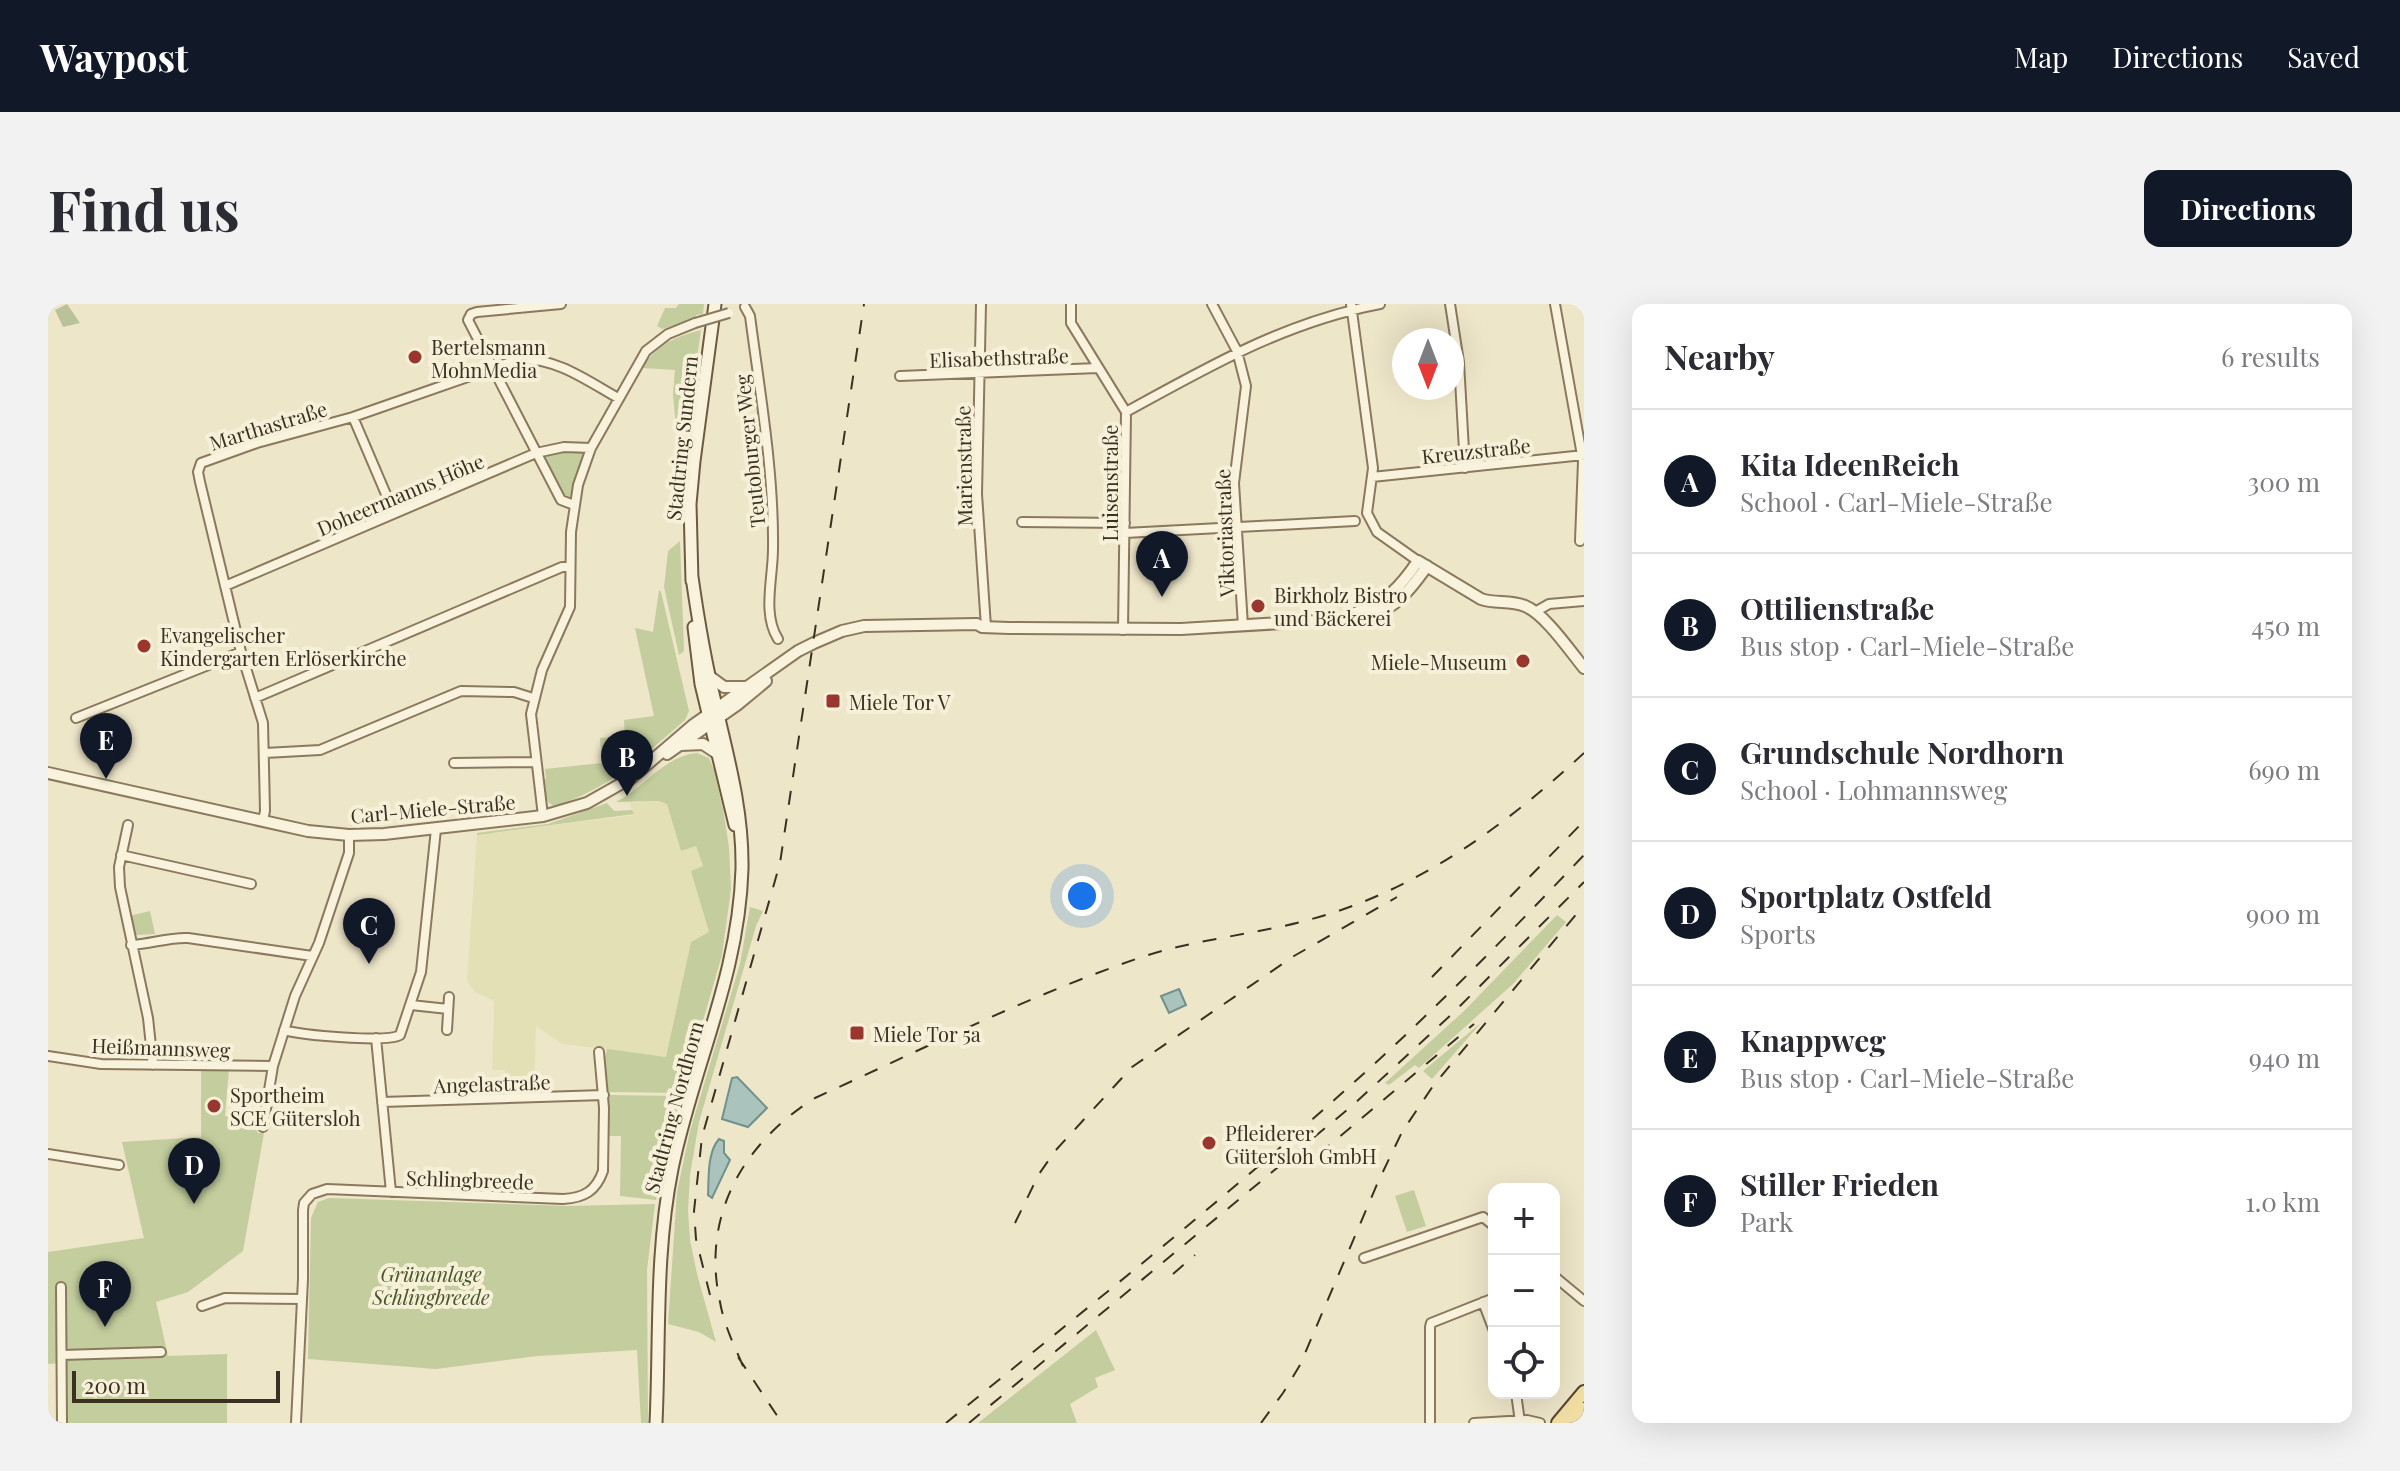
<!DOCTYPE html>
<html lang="en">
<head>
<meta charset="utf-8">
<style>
	body { margin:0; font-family:"Playfair Display",serif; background:#f2f2f3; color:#2b2b33 }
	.controls { position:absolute; right:24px; bottom:24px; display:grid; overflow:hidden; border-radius:16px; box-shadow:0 8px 32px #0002 }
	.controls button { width:72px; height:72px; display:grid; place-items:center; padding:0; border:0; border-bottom:2px solid #e1e1e2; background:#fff; color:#2b2b33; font:40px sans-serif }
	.compass { position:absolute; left:1344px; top:24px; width:72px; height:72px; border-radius:50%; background:#fff; box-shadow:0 8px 32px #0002; rotate:180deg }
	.scale { position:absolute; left:24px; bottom:20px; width:208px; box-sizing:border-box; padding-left:8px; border:4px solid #3b3021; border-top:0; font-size:22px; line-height:28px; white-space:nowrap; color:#3b3021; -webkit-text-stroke:6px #f6f0d9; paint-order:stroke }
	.you { position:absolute; left:1034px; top:592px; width:28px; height:28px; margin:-20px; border:6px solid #fff; border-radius:50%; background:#1a73e8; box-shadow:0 0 0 12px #1a73e833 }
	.badge { display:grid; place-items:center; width:52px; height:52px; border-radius:50%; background:#111827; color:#fff; font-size:26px; font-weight:700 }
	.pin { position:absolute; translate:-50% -66px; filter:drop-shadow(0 2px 4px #0008) }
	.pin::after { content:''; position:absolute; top:42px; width:28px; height:24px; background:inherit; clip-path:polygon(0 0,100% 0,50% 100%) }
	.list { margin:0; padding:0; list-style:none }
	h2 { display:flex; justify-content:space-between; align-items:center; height:104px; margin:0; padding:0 32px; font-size:34px }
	h2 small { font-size:26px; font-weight:400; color:#7c7c81 }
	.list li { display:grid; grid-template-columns:52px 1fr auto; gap:24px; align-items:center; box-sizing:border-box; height:144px; padding:0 32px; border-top:2px solid #e1e1e2 }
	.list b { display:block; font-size:30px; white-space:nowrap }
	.list p { margin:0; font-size:26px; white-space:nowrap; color:#7c7c81 }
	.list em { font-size:26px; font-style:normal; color:#7c7c81 }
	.icon { flex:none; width:44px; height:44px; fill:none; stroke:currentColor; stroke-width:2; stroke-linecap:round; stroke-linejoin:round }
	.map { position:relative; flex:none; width:1536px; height:1119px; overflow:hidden; border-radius:16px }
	header { display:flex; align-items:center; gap:48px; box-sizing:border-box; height:112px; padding:0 40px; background:#111827; color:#fff }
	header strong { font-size:38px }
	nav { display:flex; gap:44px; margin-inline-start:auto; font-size:28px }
	.intro { display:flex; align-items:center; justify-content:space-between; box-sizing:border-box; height:192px; padding:0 48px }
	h1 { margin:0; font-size:56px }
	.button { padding:20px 36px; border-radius:16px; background:#111827; color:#fff; font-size:28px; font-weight:700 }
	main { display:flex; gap:48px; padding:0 48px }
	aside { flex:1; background:#fff; border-radius:16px; box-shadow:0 8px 32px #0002 }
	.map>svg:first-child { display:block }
	.farmland { fill:#e4e0b6 }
	.green { fill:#c3cd9d }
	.cemetery { fill:#bac29b }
	.water { fill:#aac3bd; stroke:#70918c; stroke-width:2 }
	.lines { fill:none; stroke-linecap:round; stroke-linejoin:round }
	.minor-casing { stroke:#8b795e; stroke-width:12 }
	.tertiary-casing { stroke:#8b795e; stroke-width:14 }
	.secondary-casing { stroke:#6d5a41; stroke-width:15 }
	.primary-casing { stroke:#594731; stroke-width:16 }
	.minor { stroke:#f9f3dd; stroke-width:8 }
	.tertiary { stroke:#f9f3dd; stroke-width:10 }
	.secondary { stroke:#f9f3dd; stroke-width:11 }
	.primary { stroke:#f0dea3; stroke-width:12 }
	.rail { stroke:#3b3021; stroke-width:2; stroke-dasharray:14 14; stroke-linecap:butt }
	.minor-bridge-casing { stroke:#8b795e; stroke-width:12; stroke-linecap:butt }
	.minor-bridge { stroke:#f9f3dd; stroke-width:8 }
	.poi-dot { fill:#99372f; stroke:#f6f0d9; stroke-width:3 }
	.labels { text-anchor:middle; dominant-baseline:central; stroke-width:8; stroke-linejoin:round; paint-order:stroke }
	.poi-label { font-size:20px; fill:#3b3021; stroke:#f6f0d9; text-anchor:start }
	.street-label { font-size:20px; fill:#3b3021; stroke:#f6f0d9 }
	.park-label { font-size:20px; font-style:italic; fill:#475728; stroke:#f6f0d9 }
</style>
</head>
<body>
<header>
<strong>Waypost</strong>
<nav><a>Map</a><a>Directions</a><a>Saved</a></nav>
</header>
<div class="intro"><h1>Find us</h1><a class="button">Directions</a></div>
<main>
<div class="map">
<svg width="1536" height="1119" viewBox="0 0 1536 1119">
	<rect width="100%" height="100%" fill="#eee6c9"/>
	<path class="farmland" d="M 612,497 L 619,499 L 633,546 L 648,542 L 655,563 L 644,568 L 661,629 L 643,638 L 618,753 L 514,740 L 488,722 L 486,790 L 458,791 L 457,766 L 444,766 L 446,697 L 427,688 L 419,677 L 429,531 L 585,511 L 582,499 Z"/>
	<path class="green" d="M 631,0 L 656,0 L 655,10 L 648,11 L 648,15 L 614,25 L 609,22 L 617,4 L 628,4 Z
		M 653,26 L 639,124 L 628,123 L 625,91 L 627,66 L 594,64 C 609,41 626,33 653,26 Z
		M 516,146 L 534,147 L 536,150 L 522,194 L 516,195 L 494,151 Z
		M 632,237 L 636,347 L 631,351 L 616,283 L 620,247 Z
		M 611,286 L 613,288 L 641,407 L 637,416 C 594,453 561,485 506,502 C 495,497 496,486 495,475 L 498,475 L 497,465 L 554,459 L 552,434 L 577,432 L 576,416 L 606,412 L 587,324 L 605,328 Z
		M 649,449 L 661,454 L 666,466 L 675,505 L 681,543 L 683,585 L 674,651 L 634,789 L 559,788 L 557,754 L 559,745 L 618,753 L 643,638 L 661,628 L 643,567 L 655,562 L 648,542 L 633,547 L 619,500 L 611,497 L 568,498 C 596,484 616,452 649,449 Z
		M 559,499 L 566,507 L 584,506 L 586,510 L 429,531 L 429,529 L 500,520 Z
		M 702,603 L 715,607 L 708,622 L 651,818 L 642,871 L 640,907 L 642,936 L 649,970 L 668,1038 L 651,1028 L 620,1020 L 629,888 L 642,827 L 692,660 Z
		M 102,607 L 107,630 L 89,631 L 85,628 L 81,612 Z
		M 1509,611 L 1518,618 L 1465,680 L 1371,764 L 1367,761 L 1341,781 L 1337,779 L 1416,707 Z
		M 1432,720 L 1384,775 L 1375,767 L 1429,722 Z
		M 153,765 L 181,765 L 177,812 L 193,815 L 193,822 L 207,824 L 210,829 L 216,829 L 195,947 L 140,988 L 108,998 L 120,1052 L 179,1050 L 179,1119 L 15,1119 L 15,1059 L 0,1060 L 0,948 L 96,934 L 74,838 L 153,833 Z
		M 559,791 L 633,792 L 608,896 L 572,892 L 573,832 L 560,832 Z
		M 1366,886 L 1378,922 L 1359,928 L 1347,892 Z
		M 281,894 L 520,902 L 607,900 L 599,966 L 600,1119 L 593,1119 L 589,1046 L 490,1052 L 388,1065 L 260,1055 L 263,914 L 270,898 Z
		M 1048,1026 L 1067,1066 L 1047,1074 L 1050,1083 L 1022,1100 L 1029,1119 L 930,1119 Z"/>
	<path class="cemetery" d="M 19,0 L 32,19 L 15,23 L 7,6 Z"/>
	<path class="water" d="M 1131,685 L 1138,701 L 1121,709 L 1113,692 Z
		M 689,773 L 719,804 L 700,823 L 674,815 L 684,774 Z
		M 671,835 L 676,837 L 676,849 L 682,856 L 664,894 L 660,891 C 661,873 659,849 671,835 Z"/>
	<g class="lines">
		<g class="minor-casing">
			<path id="minor" d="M 513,0 L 429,8 L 423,10 L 420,16 L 513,196 L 526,201
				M 933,0 L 929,190 L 938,323
				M 1023,0 L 1023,19 L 1078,108 L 1075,326
				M 1164,0 L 1189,47 L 1198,82 L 1186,179 L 1195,322
				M 1303,0 L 1325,164 L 1319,209 L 1329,228 L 1370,257
				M 1402,0 L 1411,58 L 1417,164
				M 1507,0 L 1535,157 L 1532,237
				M 697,3 L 702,12 C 712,89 726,167 725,245 C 725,274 714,310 730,335
				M 852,72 L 1050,64
				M 1078,108 C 1162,62 1237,18 1332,0
				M 305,113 L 346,209
				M 1324,173 L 1536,151
				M 974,218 L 1077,219
				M 1077,229 L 1307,217
				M 177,282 L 488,149 L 516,143 L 543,144
				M 1487,308 L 1501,300 L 1536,297
				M 207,394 L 514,263 L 522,263
				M 28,414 L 193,348
				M 217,449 L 272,446 L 413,387 L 466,388 L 485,394
				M 406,459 L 487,458
				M 495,512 L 483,410 L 494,366 L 522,303 L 523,228 L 530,181 L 543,144 L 598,47 L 620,30 L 647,19
				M 215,516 L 217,507 L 215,419 L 193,348 L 152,178 L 150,168 L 153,159 L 209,139 L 305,113 L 471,55 C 509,54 538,76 570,94
				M 80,521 L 71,563 L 72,583 L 100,714 L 105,761
				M 73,551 L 203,580
				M 83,641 C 103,640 121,633 140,634 L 264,652
				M 363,701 L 400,705
				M 236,726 C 253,731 339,739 352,731 L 373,668 L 388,525
				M 399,726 L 401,693
				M 328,734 L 343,888
				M 0,752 L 53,760 L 225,762
				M 334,798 L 556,791
				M 215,823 L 225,762 L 247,692 L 271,639 L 301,549 L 301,531
				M 0,850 L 71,861
				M 1316,954 L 1435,913 L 1446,922
				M 1506,972 L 1536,997
				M 13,983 L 14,1119
				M 1435,998 L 1446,1027
				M 154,1002 L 177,994 L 254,995
				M 14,1051 L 113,1048
				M 1468,1089 L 1472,1118
				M 248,1119 L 255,975 L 255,906 L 256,899 L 264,890 L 279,885 L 515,895 C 536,894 548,887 555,867 L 556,804 L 551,748
				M 1382,1119 L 1382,1023 L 1383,1019 L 1446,994
				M 1426,1119 L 1479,1116 L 1492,1119"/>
		</g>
		<g class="tertiary-casing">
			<path id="tertiary" d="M 1307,309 C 1337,300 1353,282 1370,257 L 1433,295 C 1447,300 1462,296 1477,302 C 1497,310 1522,347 1536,364
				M 661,372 L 676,383 L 697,383
				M 633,441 L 655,440 L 670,450
				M 619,450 L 689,401 L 718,377
				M 0,469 L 260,527 L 301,531 L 336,530 L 495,512 L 539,499 L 585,473
				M 581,476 L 645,421 L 750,347 L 766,339 L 794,327 L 816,322 L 929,320 L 934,323 L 961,324 L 1133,325 L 1302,315 C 1342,310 1357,294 1379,262"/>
		</g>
		<g class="secondary-casing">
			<path id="secondary" d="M 644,277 L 642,200 L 646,157 L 667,0
				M 646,323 L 653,380 L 687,521
				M 608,1119 C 612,1034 607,950 624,865 C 645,762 691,672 694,565 C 695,507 680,454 667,398 C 657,357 650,315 644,273"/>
		</g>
		<g class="primary-casing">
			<path id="primary" d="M 1510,1119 L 1536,1088
				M 1524,1119 L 1536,1105"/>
		</g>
		<use href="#minor" class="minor"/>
		<use href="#tertiary" class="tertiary"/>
		<use href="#secondary" class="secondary"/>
		<use href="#primary" class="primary"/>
		<path class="rail" d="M 1384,673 L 1536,517
			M 1271,850 L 1426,720
			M 967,919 L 991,870 L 1007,847 L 1084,763 L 1246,652 L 1349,593
			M 1125,970 L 1147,951
			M 662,991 L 648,935 L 646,907 L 654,833 L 732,559 L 816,0
			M 690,1053 L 734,1119
			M 695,1062 C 686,1041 676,1021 672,998 C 653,912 695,839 767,794 C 875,745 982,691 1094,653 C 1148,635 1205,631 1260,616 C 1367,588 1456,523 1536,449
			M 898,1119 C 1031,1010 1166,904 1294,789 C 1379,714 1458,633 1536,551
			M 921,1119 L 1305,801 L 1404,710 L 1536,578
			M 1213,1119 L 1235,1089 L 1252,1061 L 1330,878 L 1354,828 L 1385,782 L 1536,601"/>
		<g class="minor-bridge-casing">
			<path id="minor-bridge" d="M 647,19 L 681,9"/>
		</g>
		<use href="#minor-bridge" class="minor-bridge"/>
	</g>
	<g class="poi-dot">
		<circle cx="367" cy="53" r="8"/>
		<circle cx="1210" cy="302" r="8"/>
		<circle cx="96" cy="342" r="8"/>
		<circle cx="1475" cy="357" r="8"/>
		<rect x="777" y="389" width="16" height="16" rx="4"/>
		<rect x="801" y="721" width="16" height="16" rx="4"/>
		<circle cx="166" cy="802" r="8"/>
		<circle cx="1161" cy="839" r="8"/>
	</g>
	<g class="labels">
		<g class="poi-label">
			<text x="383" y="42">Bertelsmann<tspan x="383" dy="23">MohnMedia</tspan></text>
			<text x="1226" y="290">Birkholz Bistro<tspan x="1226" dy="23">und Bäckerei</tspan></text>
			<text x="112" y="330">Evangelischer<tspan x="112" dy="23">Kindergarten Erlöserkirche</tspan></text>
			<text x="1459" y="357" text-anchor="end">Miele-Museum</text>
			<text x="801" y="397">Miele Tor V</text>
			<text x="825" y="729">Miele Tor 5a</text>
			<text x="182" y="790">Sportheim<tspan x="182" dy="23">SCE Gütersloh</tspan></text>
			<text x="1177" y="828">Pfleiderer<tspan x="1177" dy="23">Gütersloh GmbH</tspan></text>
		</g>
		<g class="street-label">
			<text transform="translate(951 53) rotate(-2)">Elisabethstraße</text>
			<text transform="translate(220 121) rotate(-17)">Marthastraße</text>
			<text transform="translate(633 134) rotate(-84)">Stadtring Sundern</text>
			<text transform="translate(1428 146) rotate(-6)">Kreuzstraße</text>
			<text transform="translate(701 147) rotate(-96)">Teutoburger Weg</text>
			<text transform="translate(915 162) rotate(-91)">Marienstraße</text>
			<text transform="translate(1061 179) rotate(-90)">Luisenstraße</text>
			<text transform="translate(352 190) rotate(-23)">Doheermanns Höhe</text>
			<text transform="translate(1176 229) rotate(-92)">Viktoriastraße</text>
			<text transform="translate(385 504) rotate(-5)">Carl-Miele-Straße</text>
			<text transform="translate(113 743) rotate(2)">Heißmannsweg</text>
			<text transform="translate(444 779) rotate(-2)">Angelastraße</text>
			<text transform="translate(625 803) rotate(-75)">Stadtring Nordhorn</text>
			<text transform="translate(422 875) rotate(2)">Schlingbreede</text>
		</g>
		<g class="park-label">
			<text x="383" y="969">Grünanlage<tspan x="383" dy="23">Schlingbreede</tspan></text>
		</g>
	</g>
</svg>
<div class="controls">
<button>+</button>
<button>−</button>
<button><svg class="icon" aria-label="locate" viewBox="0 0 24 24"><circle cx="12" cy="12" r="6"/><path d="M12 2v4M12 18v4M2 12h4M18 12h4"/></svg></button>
</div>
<svg class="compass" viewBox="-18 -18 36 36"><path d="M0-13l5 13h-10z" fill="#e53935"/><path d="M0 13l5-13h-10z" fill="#7c7c81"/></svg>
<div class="scale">200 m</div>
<div class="you"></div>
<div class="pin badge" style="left:1114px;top:293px">A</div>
<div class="pin badge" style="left:579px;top:492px">B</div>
<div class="pin badge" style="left:321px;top:660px">C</div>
<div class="pin badge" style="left:146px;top:900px">D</div>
<div class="pin badge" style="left:58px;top:475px">E</div>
<div class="pin badge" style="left:57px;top:1023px">F</div>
</div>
<aside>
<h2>Nearby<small>6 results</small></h2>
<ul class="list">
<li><span class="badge">A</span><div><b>Kita IdeenReich</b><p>School · Carl-Miele-Straße</p></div><em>300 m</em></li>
<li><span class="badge">B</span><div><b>Ottilienstraße</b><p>Bus stop · Carl-Miele-Straße</p></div><em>450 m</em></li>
<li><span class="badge">C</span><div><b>Grundschule Nordhorn</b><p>School · Lohmannsweg</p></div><em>690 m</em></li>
<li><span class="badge">D</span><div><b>Sportplatz Ostfeld</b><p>Sports</p></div><em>900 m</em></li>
<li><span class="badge">E</span><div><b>Knappweg</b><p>Bus stop · Carl-Miele-Straße</p></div><em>940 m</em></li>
<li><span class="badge">F</span><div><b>Stiller Frieden</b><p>Park</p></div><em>1.0 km</em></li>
</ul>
</aside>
</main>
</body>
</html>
